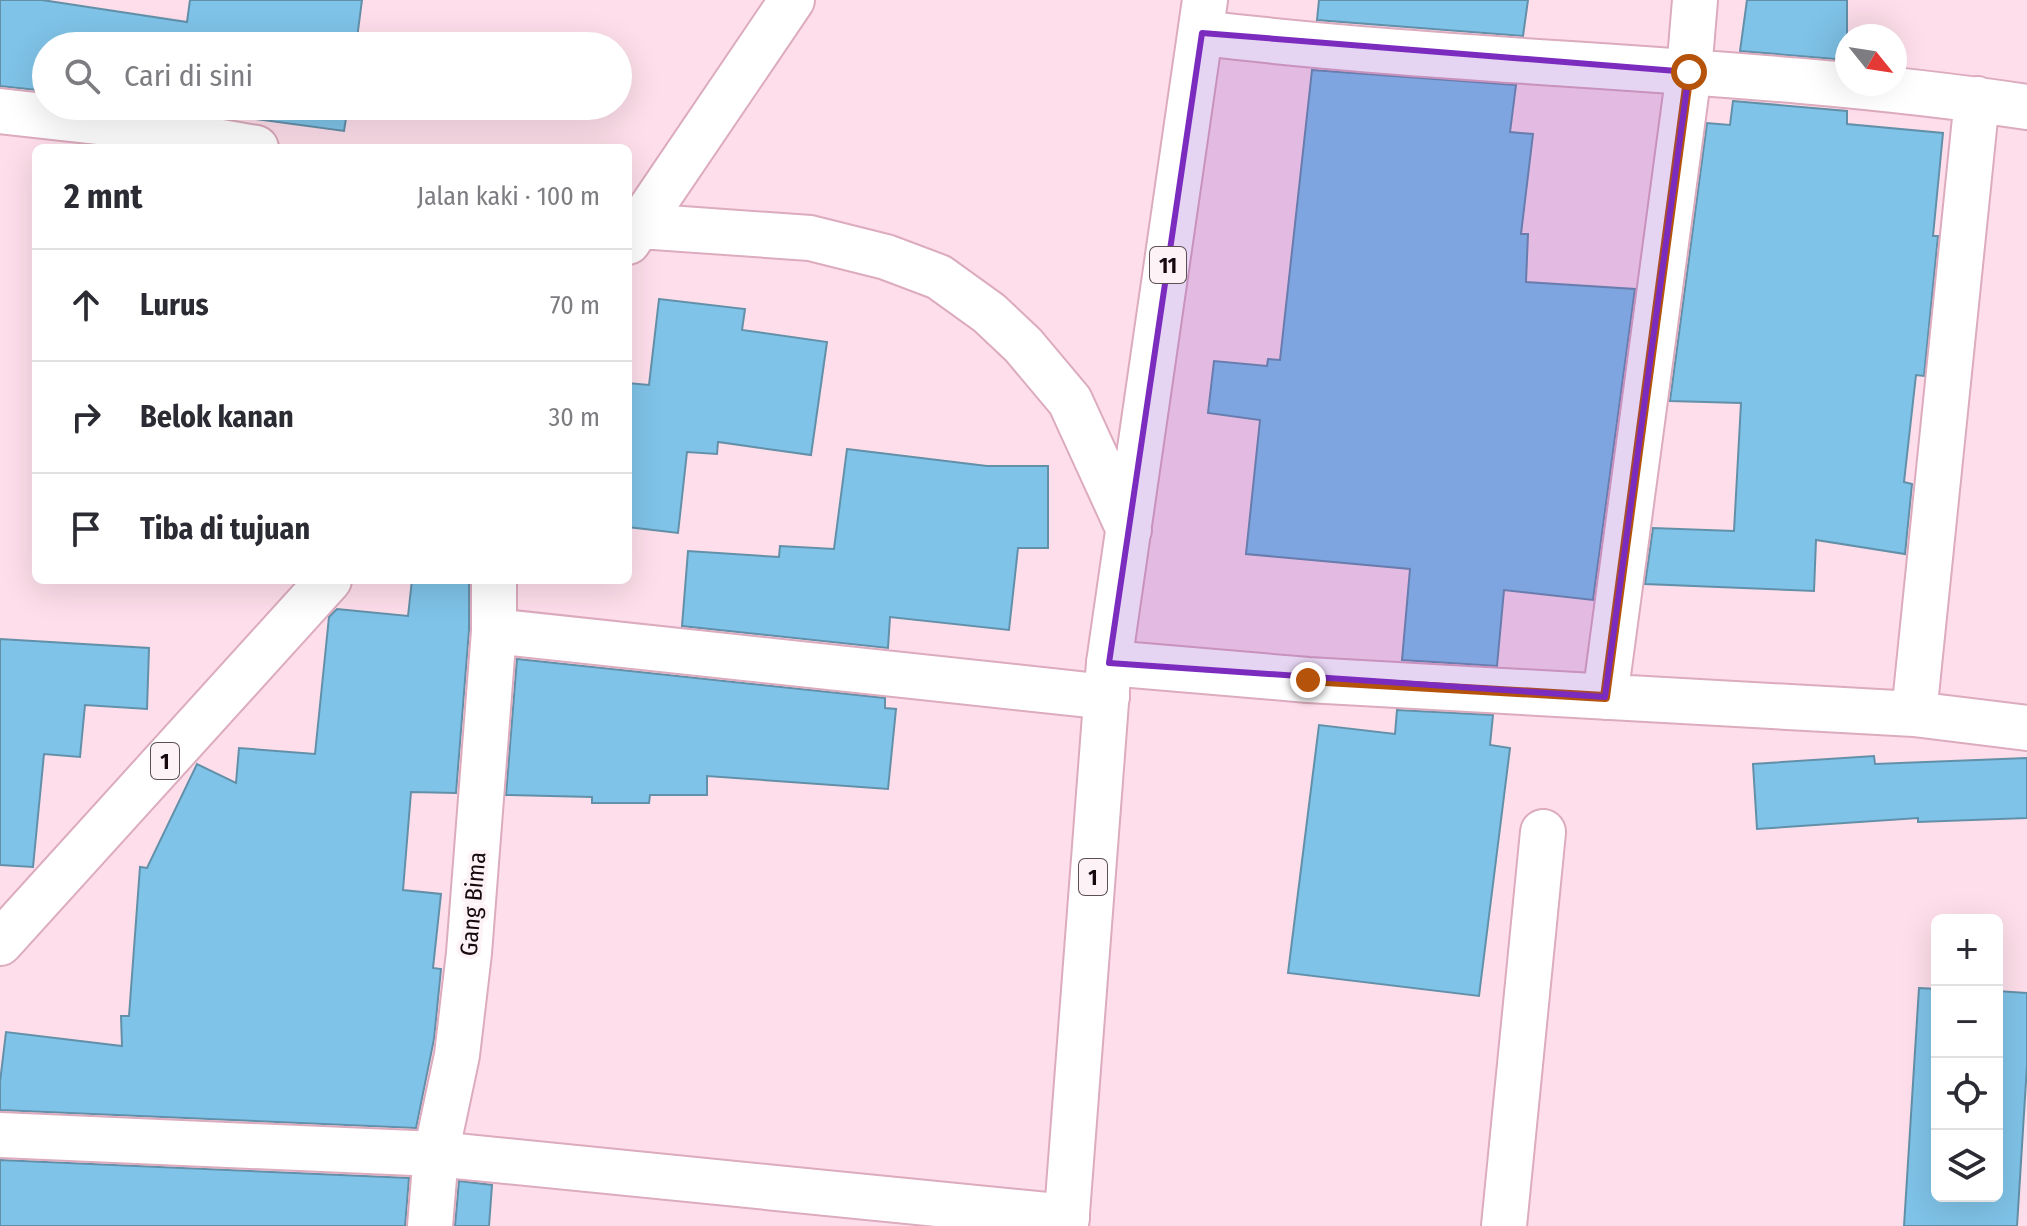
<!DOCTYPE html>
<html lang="id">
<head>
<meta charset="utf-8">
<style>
	body { margin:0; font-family:"Fira Sans Condensed",sans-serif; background:#f2f2f3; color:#2b2b33 }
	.controls { position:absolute; right:24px; bottom:24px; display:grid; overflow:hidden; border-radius:12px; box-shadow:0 8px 32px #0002 }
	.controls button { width:72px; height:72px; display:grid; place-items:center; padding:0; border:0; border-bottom:2px solid #e1e1e2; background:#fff; color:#2b2b33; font:40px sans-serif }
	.compass { position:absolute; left:1835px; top:24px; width:72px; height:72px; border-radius:50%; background:#fff; box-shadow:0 8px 32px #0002; rotate:120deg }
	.stop { position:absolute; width:24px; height:24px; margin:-18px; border:6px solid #b45309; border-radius:50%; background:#fff }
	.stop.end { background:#b45309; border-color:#fff; box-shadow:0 2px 8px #0008 }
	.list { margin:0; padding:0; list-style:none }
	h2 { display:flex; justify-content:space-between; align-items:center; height:104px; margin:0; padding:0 32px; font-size:34px }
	h2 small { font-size:26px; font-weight:400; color:#7c7c81 }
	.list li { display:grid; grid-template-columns:52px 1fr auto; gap:24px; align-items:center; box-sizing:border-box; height:112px; padding:0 32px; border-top:2px solid #e1e1e2 }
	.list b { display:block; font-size:30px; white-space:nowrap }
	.list em { font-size:26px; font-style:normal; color:#7c7c81 }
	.icon { flex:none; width:44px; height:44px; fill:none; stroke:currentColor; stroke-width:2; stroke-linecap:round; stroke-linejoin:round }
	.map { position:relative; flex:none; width:2027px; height:1226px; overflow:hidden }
	.search { position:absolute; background:#fff; box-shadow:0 8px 32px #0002; left:32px; top:32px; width:600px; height:88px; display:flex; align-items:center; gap:20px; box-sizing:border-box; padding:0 28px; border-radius:44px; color:#7c7c81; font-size:30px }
	.panel { position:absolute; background:#fff; box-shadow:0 8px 32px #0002; left:32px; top:144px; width:600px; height:440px; border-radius:12px }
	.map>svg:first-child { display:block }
	.building { fill:#7fc3e8; stroke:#6390a9; stroke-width:2 }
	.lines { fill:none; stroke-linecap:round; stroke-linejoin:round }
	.minor-casing { stroke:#dcabbe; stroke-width:48 }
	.highway-casing { stroke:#dcabbe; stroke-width:48 }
	.minor { stroke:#fff; stroke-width:44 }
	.highway { stroke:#fff; stroke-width:44 }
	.route { stroke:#b45309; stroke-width:10 }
	.marked { fill:#7b2cbf; fill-opacity:0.2; stroke:#7b2cbf; stroke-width:6; stroke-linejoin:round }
	.labels { text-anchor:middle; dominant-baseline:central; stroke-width:8; stroke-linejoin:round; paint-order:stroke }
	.shield { fill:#fdf2f6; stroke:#5c4e54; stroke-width:2 }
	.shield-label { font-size:22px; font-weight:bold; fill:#17070e }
	.street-label { font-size:24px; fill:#17070e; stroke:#fdf2f6 }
</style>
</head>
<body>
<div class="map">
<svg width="2027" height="1226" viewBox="0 0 2027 1226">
	<rect width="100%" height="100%" fill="#fddeea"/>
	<path class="building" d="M 0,0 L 42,0 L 187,22 L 190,0 L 362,0 L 356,46 L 46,46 L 46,91 L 0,86 Z
		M 1319,0 L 1528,0 L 1523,36 L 1317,20 Z
		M 1747,0 L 1847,0 L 1847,60 L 1740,51 Z
		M 1312,70 L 1516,85 L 1510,132 L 1533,134 L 1521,234 L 1528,234 L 1526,282 L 1635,289 L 1593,600 L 1504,590 L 1497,666 L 1402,660 L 1410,569 L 1246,554 L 1260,420 L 1208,413 L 1214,361 L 1267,366 L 1268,359 L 1280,360 Z
		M 1733,101 L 1847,111 L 1847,124 L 1943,133 L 1933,236 L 1938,236 L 1924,376 L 1916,375 L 1904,482 L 1912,484 L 1905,554 L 1816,540 L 1814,591 L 1645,584 L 1653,528 L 1734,531 L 1741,403 L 1670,401 L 1707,123 L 1730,125 Z
		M 161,106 L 348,106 L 344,131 Z
		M 659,299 L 745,309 L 742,330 L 827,342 L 811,455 L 718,442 L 717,454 L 687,452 L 678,533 L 628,527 L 628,383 L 649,385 Z
		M 847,449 L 987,466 L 1048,466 L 1048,548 L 1018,548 L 1009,630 L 890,617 L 888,648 L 682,626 L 688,551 L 779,557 L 780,546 L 834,549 Z
		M 412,580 L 469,580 L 469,630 L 456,793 L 411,792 L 403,890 L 441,894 L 433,968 L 441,969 L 434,1039 L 416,1128 L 0,1110 L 0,1082 L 6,1032 L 122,1046 L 121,1016 L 129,1016 L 140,867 L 147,868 L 197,764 L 236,783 L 239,748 L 315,754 L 329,617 L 337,609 L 408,616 Z
		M 0,639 L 149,648 L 147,709 L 85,705 L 80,757 L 44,754 L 33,867 L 0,865 Z
		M 517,659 L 885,698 L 885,708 L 896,709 L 888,789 L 707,776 L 707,795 L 650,795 L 649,803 L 592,803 L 592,797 L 506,795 Z
		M 1397,710 L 1493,715 L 1490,745 L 1510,748 L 1479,996 L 1288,973 L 1319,725 L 1395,734 Z
		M 1874,756 L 1875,764 L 2027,758 L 2027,818 L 1918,822 L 1918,818 L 1757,829 L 1753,764 Z
		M 1919,988 L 1937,989 L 1937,1196 L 1997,1196 L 1997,991 L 2027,993 L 2027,1065 L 2017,1226 L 1904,1226 Z
		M 0,1160 L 409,1178 L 405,1226 L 0,1226 Z
		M 459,1181 L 492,1185 L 489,1226 L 455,1226 Z"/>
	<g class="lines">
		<g class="minor-casing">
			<path id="minor" d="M 1202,33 C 1476,66 1754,66 2027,107
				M 0,111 L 124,125 L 256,148
				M 494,631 L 1107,697
				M 1109,663 L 1308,680 L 1914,714 L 2027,728
				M 1605,697 L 1689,72 L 1695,0
				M 1914,714 L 1977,99
				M 0,1135 L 436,1154 L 1067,1217
				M 430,1226 L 436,1154 L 457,1055 L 469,953 L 494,631 L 494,580
				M 1504,1226 L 1543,832"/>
		</g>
		<g class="highway-casing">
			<path id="highway" d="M 640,226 L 810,238 L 886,257 L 939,277 L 989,313 L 1023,345 L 1070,401 L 1129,530
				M 628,242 L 792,0
				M 0,943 L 329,580
				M 1066,1226 L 1109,663 L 1205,0"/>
		</g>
		<use href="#minor" class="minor"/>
		<use href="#highway" class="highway"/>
	</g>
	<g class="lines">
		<path class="route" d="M 1308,680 L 1605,697 L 1689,72"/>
	</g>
	<path class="marked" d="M 1202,33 L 1689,72 L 1605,697 L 1109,663 Z"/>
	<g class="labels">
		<g class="shield">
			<rect x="1150" y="247" width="36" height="36" rx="6"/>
			<rect x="151" y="743" width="28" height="36" rx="6"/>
			<rect x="1079" y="859" width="28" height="36" rx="6"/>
		</g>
		<g class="shield-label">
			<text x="1168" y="265">11</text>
			<text x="165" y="761">1</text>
			<text x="1093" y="877">1</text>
		</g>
		<g class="street-label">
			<text transform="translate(473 904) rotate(-85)">Gang Bima</text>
		</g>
	</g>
</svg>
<div class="controls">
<button>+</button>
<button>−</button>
<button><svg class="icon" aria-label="locate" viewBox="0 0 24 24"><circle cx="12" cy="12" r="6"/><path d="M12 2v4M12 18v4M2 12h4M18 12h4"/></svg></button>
<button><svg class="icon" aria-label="layers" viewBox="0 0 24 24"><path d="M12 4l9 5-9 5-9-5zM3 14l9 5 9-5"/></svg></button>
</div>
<svg class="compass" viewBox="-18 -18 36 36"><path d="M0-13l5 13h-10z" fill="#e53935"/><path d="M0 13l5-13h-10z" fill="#7c7c81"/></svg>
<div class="stop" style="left:1689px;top:72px"></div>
<div class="stop end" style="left:1308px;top:680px"></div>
<div class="search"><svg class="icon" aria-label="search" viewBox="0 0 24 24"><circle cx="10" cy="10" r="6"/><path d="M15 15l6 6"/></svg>Cari di sini</div>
<section class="panel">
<h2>2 mnt<small>Jalan kaki · 100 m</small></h2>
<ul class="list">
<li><svg class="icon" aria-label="ahead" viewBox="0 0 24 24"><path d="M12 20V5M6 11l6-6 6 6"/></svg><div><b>Lurus</b></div><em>70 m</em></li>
<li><svg class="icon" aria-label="right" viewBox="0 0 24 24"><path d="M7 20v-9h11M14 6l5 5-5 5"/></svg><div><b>Belok kanan</b></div><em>30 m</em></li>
<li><svg class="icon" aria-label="arrive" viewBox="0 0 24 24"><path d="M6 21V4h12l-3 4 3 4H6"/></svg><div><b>Tiba di tujuan</b></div></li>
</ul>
</section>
</div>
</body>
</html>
